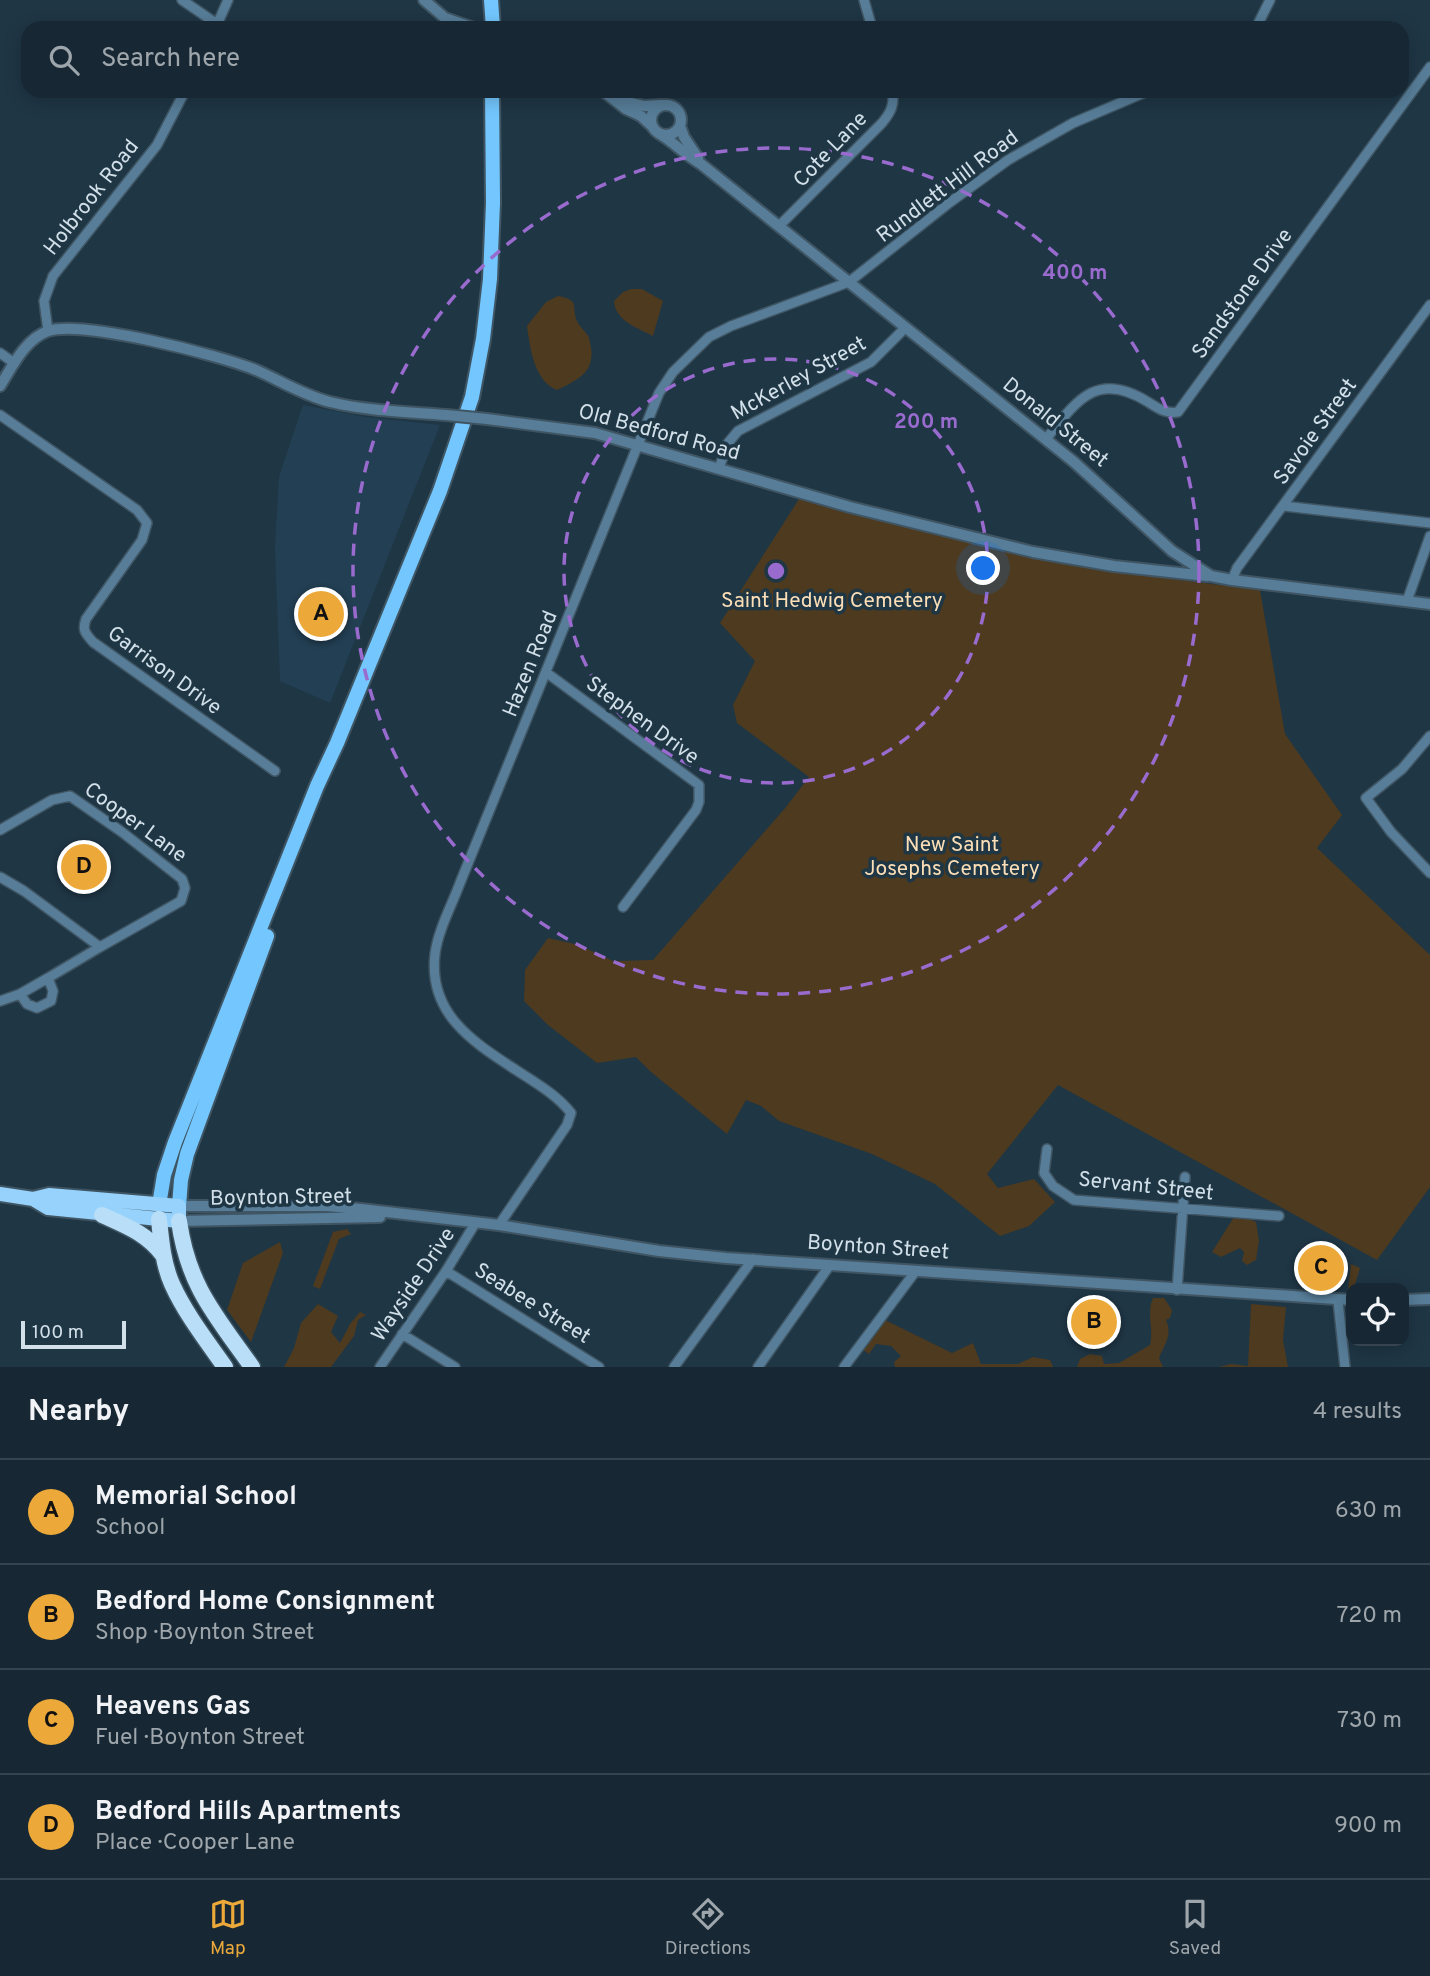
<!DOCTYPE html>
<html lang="en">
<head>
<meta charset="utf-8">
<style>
	body { margin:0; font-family:Overpass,sans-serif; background:#243440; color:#f1f3f6 }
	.controls { position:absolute; right:21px; bottom:21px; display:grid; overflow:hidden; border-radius:14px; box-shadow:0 4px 18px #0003 }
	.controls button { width:63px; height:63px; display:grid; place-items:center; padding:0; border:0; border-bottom:2px solid #36444f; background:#172834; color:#f1f3f6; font:35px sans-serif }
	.scale { position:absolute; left:21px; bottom:18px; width:105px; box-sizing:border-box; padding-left:7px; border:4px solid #d2e0e9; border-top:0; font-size:19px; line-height:24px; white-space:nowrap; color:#d2e0e9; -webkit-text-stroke:5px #1f3645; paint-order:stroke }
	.you { position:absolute; left:984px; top:569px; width:24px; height:24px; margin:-18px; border:5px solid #fff; border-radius:50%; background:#1a73e8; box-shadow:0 0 0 10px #1a73e833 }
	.badge { display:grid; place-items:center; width:46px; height:46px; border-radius:50%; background:#eca93a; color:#111; font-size:23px; font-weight:700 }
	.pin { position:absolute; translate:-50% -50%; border:4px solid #fff; box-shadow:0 2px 7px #0006 }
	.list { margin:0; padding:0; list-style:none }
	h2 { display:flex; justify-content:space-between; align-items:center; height:91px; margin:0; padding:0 28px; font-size:30px }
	h2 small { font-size:23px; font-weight:400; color:#9ea6ac }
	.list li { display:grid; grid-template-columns:46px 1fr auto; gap:21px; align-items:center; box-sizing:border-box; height:105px; padding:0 28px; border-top:2px solid #36444f }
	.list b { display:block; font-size:26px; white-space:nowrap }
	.list p { margin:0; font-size:23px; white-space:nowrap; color:#9ea6ac }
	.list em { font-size:23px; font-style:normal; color:#9ea6ac }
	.icon { flex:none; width:38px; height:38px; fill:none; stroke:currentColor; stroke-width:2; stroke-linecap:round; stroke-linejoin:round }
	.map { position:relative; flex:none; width:1430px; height:1367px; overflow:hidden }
	.search { position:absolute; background:#172834; box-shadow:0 4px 18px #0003; left:21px; right:21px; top:21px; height:77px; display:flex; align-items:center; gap:18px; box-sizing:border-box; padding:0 24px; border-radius:21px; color:#9ea6ac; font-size:26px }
	.sheet { height:511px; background:#172834 }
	nav { display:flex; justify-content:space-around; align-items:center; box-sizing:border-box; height:98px; border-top:2px solid #36444f; background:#172834; font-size:19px; color:#9ea6ac }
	nav a { display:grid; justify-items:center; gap:4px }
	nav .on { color:#eca93a }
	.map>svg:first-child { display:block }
	.built { fill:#233f53 }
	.green { fill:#4d3a1f }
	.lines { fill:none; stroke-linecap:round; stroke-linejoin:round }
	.minor-casing { stroke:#3f5563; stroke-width:12 }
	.tertiary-casing { stroke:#3f5563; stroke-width:14 }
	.primary-casing { stroke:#3f5563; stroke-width:18 }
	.trunk-casing { stroke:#3f5563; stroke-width:18 }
	.motorway-casing { stroke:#3f5563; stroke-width:19 }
	.minor { stroke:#577d98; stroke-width:9 }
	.tertiary { stroke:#577d98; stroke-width:10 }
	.primary { stroke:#73c7fe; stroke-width:14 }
	.trunk { stroke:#96d2fb; stroke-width:14 }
	.motorway { stroke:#b9def8; stroke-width:16 }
	.tertiary-bridge-casing { stroke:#3f5563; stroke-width:14; stroke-linecap:butt }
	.tertiary-bridge { stroke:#577d98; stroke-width:10 }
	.ring { fill:none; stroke:#996bce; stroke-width:3.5; stroke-dasharray:12 9 }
	.labels { text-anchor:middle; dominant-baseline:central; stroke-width:7; stroke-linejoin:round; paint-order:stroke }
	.street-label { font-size:21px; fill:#d2e0e9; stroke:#1f3645 }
	.park-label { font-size:21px; fill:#fcdfb7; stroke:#1f3645 }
	.centre { fill:#996bce; stroke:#1f3645; stroke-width:3.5 }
	.ring-label { font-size:21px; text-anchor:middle; font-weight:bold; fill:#996bce; stroke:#1f3645; stroke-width:7; stroke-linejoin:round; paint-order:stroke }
</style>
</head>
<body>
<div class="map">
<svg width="1430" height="1367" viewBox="0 0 1430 1367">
	<rect width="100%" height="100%" fill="#1f3645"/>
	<path class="built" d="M 303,405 L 366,417 L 440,425 L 330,703 L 280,681 L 275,547 L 279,477 Z"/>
	<path class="green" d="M 631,289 L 642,289 L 663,301 L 653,336 C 638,328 615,321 614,301 L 623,292 Z
		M 558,296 C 582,300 570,308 578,323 C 581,328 586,332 588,336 C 590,338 590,345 591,347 C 595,373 577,380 557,390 C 534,381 530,348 527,326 L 546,302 Z
		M 799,499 L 987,547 L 1092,569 L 1260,590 L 1285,734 L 1342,815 L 1317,848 L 1430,955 L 1430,1187 L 1377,1260 L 1058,1085 L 987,1174 L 998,1188 L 1034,1179 L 1055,1202 L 1029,1226 L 1000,1236 L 935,1184 L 872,1154 L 779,1121 L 761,1106 L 746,1100 L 727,1134 L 651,1072 L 636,1057 L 597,1063 L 548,1025 L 524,1001 L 525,970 L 548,938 L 579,945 L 613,961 L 653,960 L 786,807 L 809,777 L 737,723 L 733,705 L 755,661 L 720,623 Z
		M 1244,1216 L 1256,1222 L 1259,1241 L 1256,1260 L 1247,1265 L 1242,1261 L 1244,1252 L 1240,1248 L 1221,1257 L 1212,1252 L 1234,1217 Z
		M 347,1229 L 351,1234 L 339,1239 L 320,1289 L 313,1286 L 333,1232 Z
		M 280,1242 L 283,1253 L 251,1342 L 227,1310 L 243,1263 Z
		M 1351,1264 L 1360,1268 L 1354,1288 L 1348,1290 Z
		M 1153,1298 L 1164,1298 L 1172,1310 L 1170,1318 L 1166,1320 C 1173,1335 1164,1345 1159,1358 L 1163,1367 L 1077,1367 L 1080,1359 L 1090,1354 L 1102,1356 L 1104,1364 L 1119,1363 L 1150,1345 C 1154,1329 1146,1313 1153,1298 Z
		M 318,1304 L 338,1316 L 331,1332 L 340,1343 L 350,1324 L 360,1312 L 366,1315 L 358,1320 L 354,1336 L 331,1367 L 284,1367 L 294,1348 L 301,1323 Z
		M 1251,1304 L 1286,1307 L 1283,1340 L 1288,1367 L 1219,1367 L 1231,1364 L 1248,1366 Z
		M 885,1320 L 952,1353 L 973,1343 L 981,1364 L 1018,1364 L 1033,1357 L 1050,1360 L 1053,1367 L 895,1367 L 894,1362 L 901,1356 L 891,1346 L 876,1344 L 869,1354 L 862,1349 Z"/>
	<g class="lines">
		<g class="minor-casing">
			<path id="minor" d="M 182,0 L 217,24
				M 864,0 L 872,28
				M 216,27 L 228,0
				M 1256,28 L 1270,0
				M 779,226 L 882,123 C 891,112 894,106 893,91
				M 48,331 L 44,301 L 53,276 L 157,145 L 185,91
				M 0,353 L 14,363
				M 0,415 L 137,510 L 147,523 L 142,540 L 86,619 C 82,630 85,633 93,642 L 275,771
				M 1046,439 C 1077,400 1097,370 1148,402 C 1159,409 1166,414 1178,412 L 1430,67
				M 719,468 L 728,443 L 738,431 L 871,362 L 905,328
				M 1284,506 L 1430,523
				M 1232,580 L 1237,568 L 1430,305
				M 1407,601 L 1430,536
				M 547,673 L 699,785 L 699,802 L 696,810 L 623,907
				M 1430,736 L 1402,769 L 1366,798 L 1391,832 L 1430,873
				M 0,830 L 52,800 L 70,796 L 122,832 L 182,879 L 185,888 L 181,901 L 100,947
				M 0,877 L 24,891 L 100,947 L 48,978
				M 0,1001 L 20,994 L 48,978 L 53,991 L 51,1001 L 37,1008 L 27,1004 L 20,994
				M 1047,1149 L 1044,1173 L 1053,1186 L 1074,1200 L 1279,1216
				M 499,1225 L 567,1125 L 571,1113 C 557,1095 536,1083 516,1070 C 473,1042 428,1014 435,954 C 438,930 452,905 460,883 L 659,393 L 673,372 L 709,337 L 731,326 L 849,282 L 949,203 L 1008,160 L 1073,123 L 1148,91
				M 446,1271 L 599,1367
				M 1177,1290 L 1185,1177
				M 1338,1301 L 1345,1367
				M 402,1334 L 455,1367
				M 380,1367 L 446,1271 L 476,1222
				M 674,1367 L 753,1259
				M 758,1367 L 830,1265
				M 844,1367 L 915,1272"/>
		</g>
		<g class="tertiary-casing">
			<path id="tertiary" d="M 424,0 L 445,18 L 474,28
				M 603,91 L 626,109 L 641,116 L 653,127
				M 620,100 L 644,106 L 662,105
				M651 120a15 15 0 1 1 30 0a15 15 0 1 1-30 0Z
				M 680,126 L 684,137 L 698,158
				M 658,133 C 674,142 686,156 701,164 L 1074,462 L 1172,551 L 1211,576 L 1232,580 L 1430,604
				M 0,386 C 12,367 25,339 48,331 C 84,320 219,355 256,370 C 281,381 303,395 330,402 C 367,411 408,412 446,415
				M 487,419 L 595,433 L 850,507 L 1033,552 L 1114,566 L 1207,576
				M 179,1206 L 327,1206 L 361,1209 L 499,1225 L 659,1251 L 726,1258 L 1351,1300
				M 179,1221 L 380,1217
				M 1404,1300 L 1430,1299"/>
		</g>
		<g class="primary-casing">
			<path id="primary" d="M 491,0 L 493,28
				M 159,1205 L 164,1175 L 175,1142 L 317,786 L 337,743 L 440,491 L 472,397 L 483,339 L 490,279 L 493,203 L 492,91
				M 179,1206 L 181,1180 L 187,1154 L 267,936"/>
		</g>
		<g class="trunk-casing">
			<path id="trunk" d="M 0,1194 L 33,1199 L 49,1195 L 179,1206 L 179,1221 L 48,1208 L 33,1199"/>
		</g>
		<g class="motorway-casing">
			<path id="motorway" d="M 102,1215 C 126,1226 146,1233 163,1255
				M 159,1219 C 161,1240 163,1264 172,1284 C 185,1313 206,1340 225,1367
				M 179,1221 C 188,1286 216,1316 252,1367"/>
		</g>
		<use href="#minor" class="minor"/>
		<use href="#tertiary" class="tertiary"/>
		<use href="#primary" class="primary"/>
		<use href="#trunk" class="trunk"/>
		<use href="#motorway" class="motorway"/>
		<g class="tertiary-bridge-casing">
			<path id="tertiary-bridge" d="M 446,415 L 487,419"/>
		</g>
		<use href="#tertiary-bridge" class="tertiary-bridge"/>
	</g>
	<g class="ring">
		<circle cx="776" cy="571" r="212"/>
		<circle cx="776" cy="571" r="423"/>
	</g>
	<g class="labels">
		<g class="street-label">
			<text transform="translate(831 150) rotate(-46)">Cote Lane</text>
			<text transform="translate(948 187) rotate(-37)">Rundlett Hill Road</text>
			<text transform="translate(92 198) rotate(-52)">Holbrook Road</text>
			<text transform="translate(1243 294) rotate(-54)">Sandstone Drive</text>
			<text transform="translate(799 379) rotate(-29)">McKerley Street</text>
			<text transform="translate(1055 423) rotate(39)">Donald Street</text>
			<text transform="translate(1316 432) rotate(-54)">Savoie Street</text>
			<text transform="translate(659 433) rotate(15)">Old Bedford Road</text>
			<text transform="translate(531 664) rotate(-68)">Hazen Road</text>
			<text transform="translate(164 671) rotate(36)">Garrison Drive</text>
			<text transform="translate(642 721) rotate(36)">Stephen Drive</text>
			<text transform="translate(135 823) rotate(36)">Cooper Lane</text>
			<text transform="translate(1146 1187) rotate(6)">Servant Street</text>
			<text transform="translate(281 1198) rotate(-1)">Boynton Street</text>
			<text transform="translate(878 1248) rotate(4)">Boynton Street</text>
			<text transform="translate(414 1285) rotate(-56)">Wayside Drive</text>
			<text transform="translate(532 1304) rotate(32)">Seabee Street</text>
		</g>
		<g class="park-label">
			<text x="832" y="601">Saint Hedwig Cemetery</text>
			<text x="952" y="845">New Saint<tspan x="952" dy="24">Josephs Cemetery</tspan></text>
		</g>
	</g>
	<circle cx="776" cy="571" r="10" class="centre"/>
	<g class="ring-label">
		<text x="1075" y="279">400 m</text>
		<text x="926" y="428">200 m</text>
	</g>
</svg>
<div class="controls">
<button><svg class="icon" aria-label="locate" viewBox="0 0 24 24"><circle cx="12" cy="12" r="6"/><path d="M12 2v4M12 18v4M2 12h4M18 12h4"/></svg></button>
</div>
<div class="scale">100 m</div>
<div class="you"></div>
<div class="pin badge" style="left:321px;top:614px">A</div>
<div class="pin badge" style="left:1094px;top:1322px">B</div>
<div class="pin badge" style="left:1321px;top:1268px">C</div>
<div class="pin badge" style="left:84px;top:867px">D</div>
<div class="search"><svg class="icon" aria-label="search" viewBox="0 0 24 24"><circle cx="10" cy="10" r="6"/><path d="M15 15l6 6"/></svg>Search here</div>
</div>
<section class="sheet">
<h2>Nearby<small>4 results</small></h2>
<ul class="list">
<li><span class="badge">A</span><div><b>Memorial School</b><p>School</p></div><em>630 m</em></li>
<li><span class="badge">B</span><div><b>Bedford Home Consignment</b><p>Shop · Boynton Street</p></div><em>720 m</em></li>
<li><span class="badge">C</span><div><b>Heavens Gas</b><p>Fuel · Boynton Street</p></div><em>730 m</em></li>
<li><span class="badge">D</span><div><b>Bedford Hills Apartments</b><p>Place · Cooper Lane</p></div><em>900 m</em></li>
</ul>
</section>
<nav>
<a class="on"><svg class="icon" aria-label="map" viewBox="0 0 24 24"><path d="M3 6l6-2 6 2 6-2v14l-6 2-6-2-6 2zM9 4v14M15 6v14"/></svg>Map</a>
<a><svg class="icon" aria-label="directions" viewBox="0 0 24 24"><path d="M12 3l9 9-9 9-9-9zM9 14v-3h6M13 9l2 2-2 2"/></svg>Directions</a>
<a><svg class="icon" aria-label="saved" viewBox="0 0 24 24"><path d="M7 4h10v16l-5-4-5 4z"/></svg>Saved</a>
</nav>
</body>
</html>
